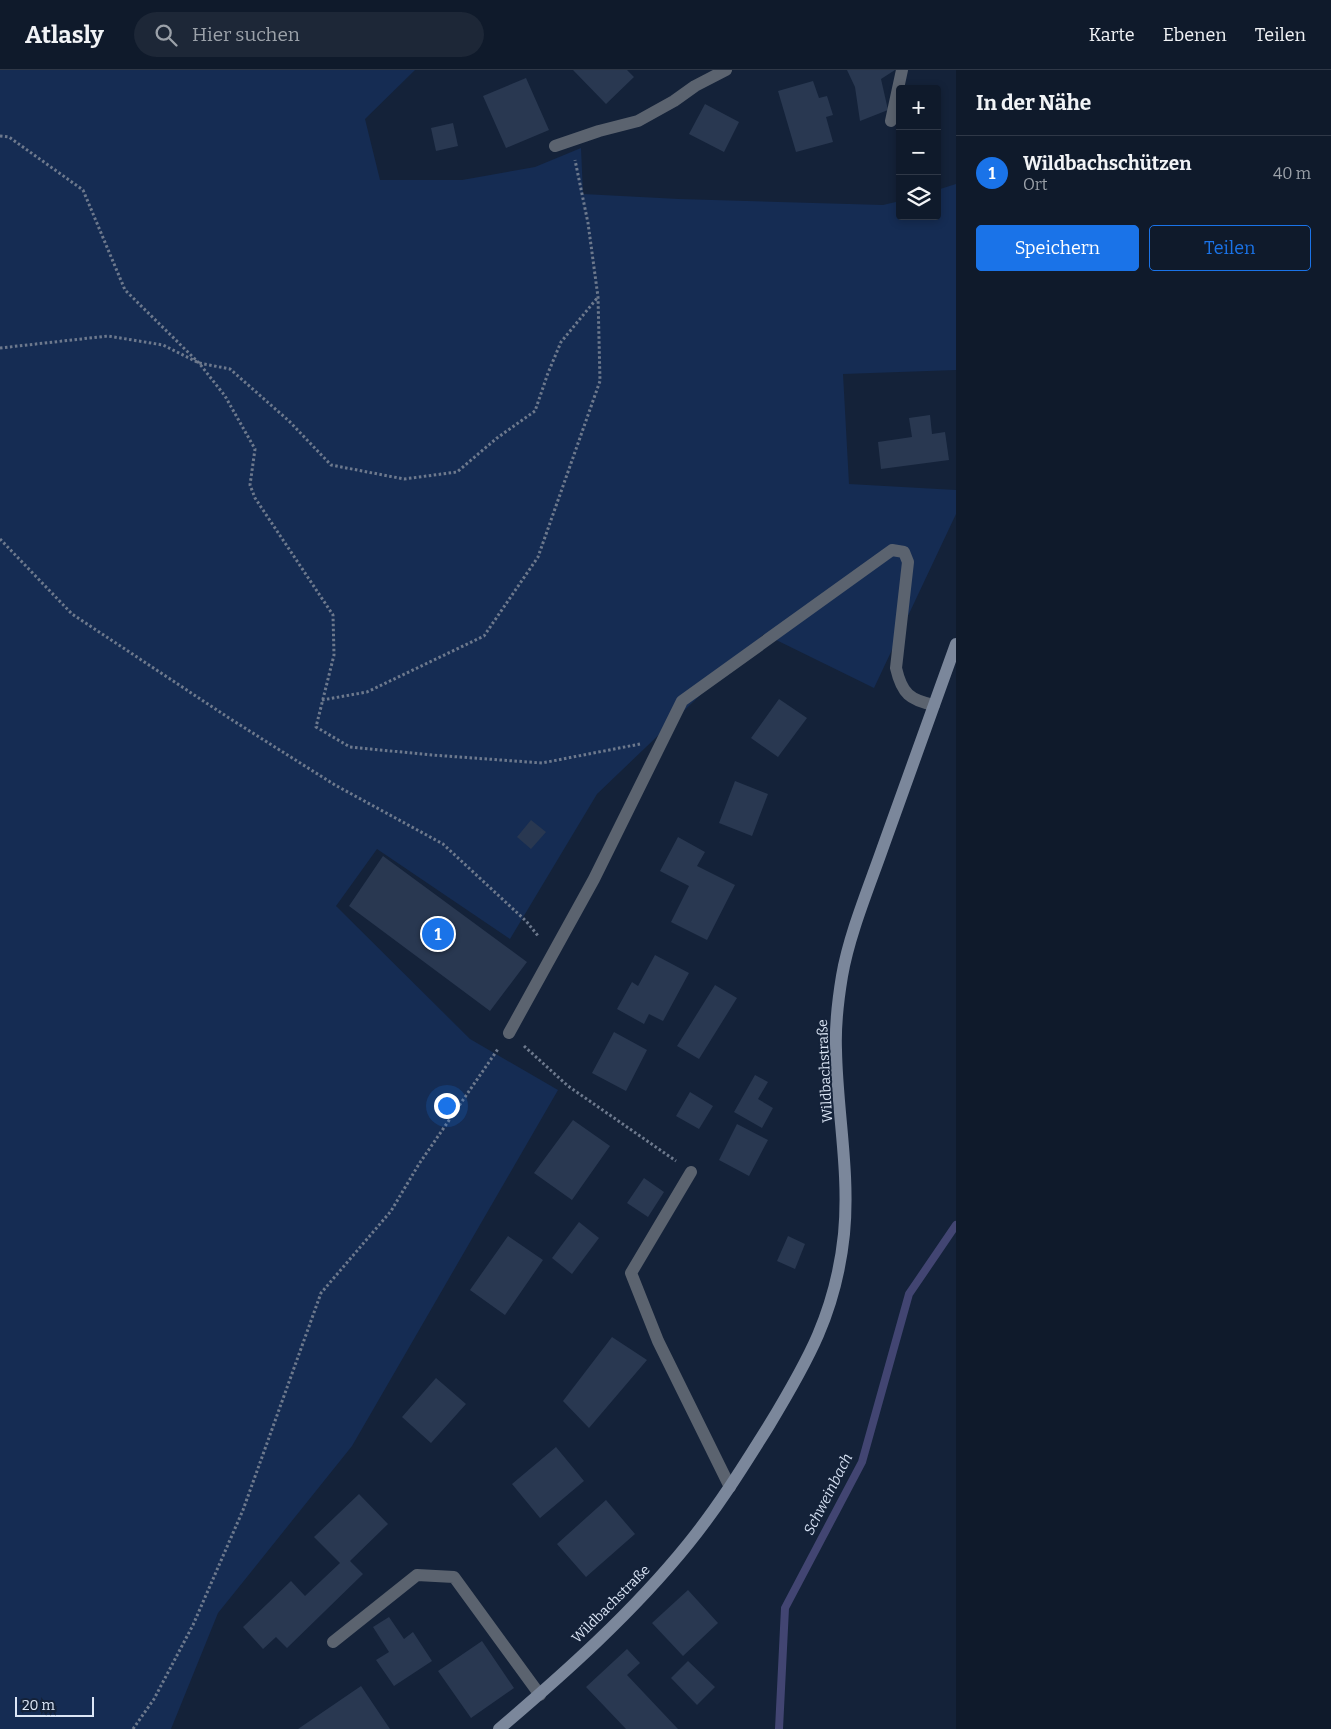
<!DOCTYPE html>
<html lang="de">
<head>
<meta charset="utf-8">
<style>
	body { margin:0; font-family:Bitter,serif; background:#1d2737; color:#f1f3f6 }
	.controls { position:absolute; right:15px; top:15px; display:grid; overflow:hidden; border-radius:5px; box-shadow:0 2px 8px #0003 }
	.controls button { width:45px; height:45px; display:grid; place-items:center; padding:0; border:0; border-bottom:1px solid #2f3847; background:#0f1a2b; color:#f1f3f6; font:25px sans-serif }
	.scale { position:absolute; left:15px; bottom:12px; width:79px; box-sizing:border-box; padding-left:5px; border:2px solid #dce6f6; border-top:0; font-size:14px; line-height:18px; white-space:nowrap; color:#dce6f6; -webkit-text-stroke:4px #142239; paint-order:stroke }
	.you { position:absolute; left:446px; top:1035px; width:18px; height:18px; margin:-12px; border:4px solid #fff; border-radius:50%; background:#1a73e8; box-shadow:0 0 0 8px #1a73e833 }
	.badge { display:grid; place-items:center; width:32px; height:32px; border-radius:50%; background:#1a73e8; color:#fff; font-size:16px; font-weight:700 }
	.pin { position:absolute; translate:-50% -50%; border:2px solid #fff; box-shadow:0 1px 5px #0006 }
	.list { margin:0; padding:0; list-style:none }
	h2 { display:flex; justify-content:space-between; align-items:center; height:65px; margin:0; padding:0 20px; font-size:21px }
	h2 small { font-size:16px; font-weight:400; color:#9ba1a9 }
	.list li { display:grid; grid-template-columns:32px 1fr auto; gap:15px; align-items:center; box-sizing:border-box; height:75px; padding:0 20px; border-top:1px solid #2f3847 }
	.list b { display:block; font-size:19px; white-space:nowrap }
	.list p { margin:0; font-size:16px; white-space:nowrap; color:#9ba1a9 }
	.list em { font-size:16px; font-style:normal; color:#9ba1a9 }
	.actions { display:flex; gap:10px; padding:15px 20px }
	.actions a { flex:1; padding:11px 0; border:1px solid #1a73e8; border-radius:5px; text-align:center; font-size:18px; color:#1a73e8 }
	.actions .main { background:#1a73e8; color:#fff }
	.icon { flex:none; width:28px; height:28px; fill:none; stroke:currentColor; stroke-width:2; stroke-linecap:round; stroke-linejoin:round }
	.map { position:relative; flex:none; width:956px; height:1659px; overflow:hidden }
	header { display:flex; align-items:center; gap:30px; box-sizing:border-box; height:70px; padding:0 25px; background:#0f1a2b; border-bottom:1px solid #2f3847 }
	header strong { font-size:24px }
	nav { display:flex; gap:28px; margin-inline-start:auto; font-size:18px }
	.search { width:350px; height:45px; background:#1d2737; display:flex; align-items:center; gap:12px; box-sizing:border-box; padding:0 18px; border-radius:28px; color:#9ba1a9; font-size:19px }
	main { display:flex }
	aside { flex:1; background:#0f1a2b }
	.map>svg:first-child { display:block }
	.green { fill:#152c53 }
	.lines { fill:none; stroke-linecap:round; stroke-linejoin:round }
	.stream { stroke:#424572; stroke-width:8 }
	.building { fill:#293851 }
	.path { stroke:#6d798d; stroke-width:3; stroke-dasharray:2.5 2.5; stroke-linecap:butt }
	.lane { stroke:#5b636f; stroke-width:12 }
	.street { stroke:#5b636f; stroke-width:12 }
	.secondary { stroke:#7b879b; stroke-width:12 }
	.labels { text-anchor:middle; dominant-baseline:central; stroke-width:4; stroke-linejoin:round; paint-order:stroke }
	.street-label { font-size:14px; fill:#dce6f6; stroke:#142239 }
	.water-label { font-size:15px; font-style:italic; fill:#d3def1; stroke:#142239 }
</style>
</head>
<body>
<header>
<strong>Atlasly</strong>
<div class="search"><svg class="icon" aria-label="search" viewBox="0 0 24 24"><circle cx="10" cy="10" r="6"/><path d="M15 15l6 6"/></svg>Hier suchen</div>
<nav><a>Karte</a><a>Ebenen</a><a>Teilen</a></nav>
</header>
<main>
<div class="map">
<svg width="956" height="1659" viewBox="0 0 956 1659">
	<rect width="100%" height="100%" fill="#142239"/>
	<path class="green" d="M 0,0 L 415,0 L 365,49 L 380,110 L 462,110 L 535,97 L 581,78 L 583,124 L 679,129 L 883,135 L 900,131 L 900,146 L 937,146 L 937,120 L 956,114 L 956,300 L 843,304 L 849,414 L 956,420 L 956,444 L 874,618 L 764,564 L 597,724 L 510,869 L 377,779 L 336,836 L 470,969 L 558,1020 L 352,1376 L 218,1543 L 171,1659 L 0,1659 Z"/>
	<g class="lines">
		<path class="stream" d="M 779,1659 L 785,1538 L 862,1392 L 909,1224 L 956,1155"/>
	</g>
	<path class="building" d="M 573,0 L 627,0 L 634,7 L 606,34 Z
		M 847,0 L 895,0 L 881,9 L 888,40 L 860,51 L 855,17 Z
		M 526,8 L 549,60 L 506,78 L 483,26 Z
		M 813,11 L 819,28 L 827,26 L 833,45 L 826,47 L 833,72 L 796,82 L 778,21 Z
		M 705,34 L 739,52 L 724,82 L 689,64 Z
		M 453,53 L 458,76 L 436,81 L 431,58 Z
		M 930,345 L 932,364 L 945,362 L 949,390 L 881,399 L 878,372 L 912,367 L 909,348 Z
		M 779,629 L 807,648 L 778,687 L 751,668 Z
		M 735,711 L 768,724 L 752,766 L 719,753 Z
		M 531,750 L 546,762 L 531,779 L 517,767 Z
		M 678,767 L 705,782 L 697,796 L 735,815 L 707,870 L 671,852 L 689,816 L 660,801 Z
		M 383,786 L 527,892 L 490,941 L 349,836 Z
		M 655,885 L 689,903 L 663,951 L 649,944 L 644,954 L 617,939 L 632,912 L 638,916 Z
		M 715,915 L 737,928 L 699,989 L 677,976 Z
		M 614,962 L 647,980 L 626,1021 L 592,1003 Z
		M 755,1005 L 768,1012 L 758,1029 L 773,1038 L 762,1058 L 734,1042 Z
		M 690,1022 L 713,1036 L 699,1059 L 676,1046 Z
		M 573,1050 L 610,1076 L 572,1130 L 534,1103 Z
		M 737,1054 L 768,1070 L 749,1106 L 719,1090 Z
		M 644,1108 L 664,1122 L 648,1147 L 627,1133 Z
		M 579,1152 L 599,1168 L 572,1204 L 552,1188 Z
		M 508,1166 L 543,1190 L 505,1245 L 470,1220 Z
		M 788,1166 L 805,1174 L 795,1199 L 777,1191 Z
		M 612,1267 L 647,1290 L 589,1358 L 563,1331 Z
		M 436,1308 L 466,1334 L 431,1373 L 402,1347 Z
		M 556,1377 L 584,1411 L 540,1448 L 512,1414 Z
		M 359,1424 L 388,1454 L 350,1491 L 363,1504 L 287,1578 L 276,1567 L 263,1579 L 243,1557 L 291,1511 L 305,1526 L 340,1493 L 314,1467 Z
		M 606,1430 L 635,1464 L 586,1507 L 557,1474 Z
		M 688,1520 L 718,1553 L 683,1586 L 652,1553 Z
		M 389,1547 L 404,1569 L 413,1562 L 432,1591 L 394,1616 L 376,1590 L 389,1582 L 373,1557 Z
		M 482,1571 L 514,1618 L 471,1648 L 438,1601 Z
		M 627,1579 L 640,1593 L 627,1605 L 678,1659 L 626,1659 L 586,1617 Z
		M 688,1591 L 715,1617 L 697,1635 L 671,1608 Z
		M 361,1616 L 390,1659 L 298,1659 Z"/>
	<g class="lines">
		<path class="path" d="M 0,66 L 9,67 L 83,120 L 125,220 L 199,293 L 225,326 L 255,379 L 250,415 L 255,428 L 333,545 L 334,585 L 316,657 L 350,677 L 432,685 L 542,693 L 640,674
			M 0,278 L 108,266 L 163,275 L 199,293 L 230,299 L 289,351 L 331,395 L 404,409 L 457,402 L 497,368 L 535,341 L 548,303 L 561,272 L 598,227
			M 0,469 L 72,544 L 229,648 L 335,715 L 443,774 L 526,851 L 539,867
			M 322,630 L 367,622 L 484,566 L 538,487 L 600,311 L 598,227 L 588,153 L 575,90
			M 524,976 L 568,1016 L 676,1091
			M 133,1659 L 154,1629 L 193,1555 L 243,1440 L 321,1223 L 391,1141 L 419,1094 L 498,979"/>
		<path class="lane" d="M 891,51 L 902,0
			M 509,963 L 594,809 L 682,631 L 892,480 L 904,482 L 908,492 L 896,598 C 902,624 910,630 934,635
			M 333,1572 L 417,1505 L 454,1507 L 540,1625"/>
		<path class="street" d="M 555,76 L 599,61 L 638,51 L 674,31 L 695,16 L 726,0
			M 691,1102 L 631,1203 L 658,1271 L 730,1417"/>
		<path class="secondary" d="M 499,1659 C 566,1602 633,1542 688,1474 C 718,1437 743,1397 768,1357 C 808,1291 836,1242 844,1164 C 850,1102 837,1041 836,980 C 835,955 838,930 842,906 C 849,865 869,817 883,777 C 907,709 932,642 956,574"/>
	</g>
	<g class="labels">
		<g class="street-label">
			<text transform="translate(825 1001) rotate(-93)">Wildbachstraße</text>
			<text transform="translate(611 1534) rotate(-45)">Wildbachstraße</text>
		</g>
		<g class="water-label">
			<text transform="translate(828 1424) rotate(-63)">Schweinbach</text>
		</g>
	</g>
</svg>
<div class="controls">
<button>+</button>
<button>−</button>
<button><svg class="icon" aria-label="layers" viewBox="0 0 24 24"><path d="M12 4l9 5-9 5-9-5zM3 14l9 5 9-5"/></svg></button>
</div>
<div class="scale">20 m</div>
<div class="you"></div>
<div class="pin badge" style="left:438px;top:864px">1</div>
</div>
<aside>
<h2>In der Nähe<small></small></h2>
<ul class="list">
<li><span class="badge">1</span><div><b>Wildbachschützen</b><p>Ort</p></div><em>40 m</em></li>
</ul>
<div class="actions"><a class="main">Speichern</a><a>Teilen</a></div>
</aside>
</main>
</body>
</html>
